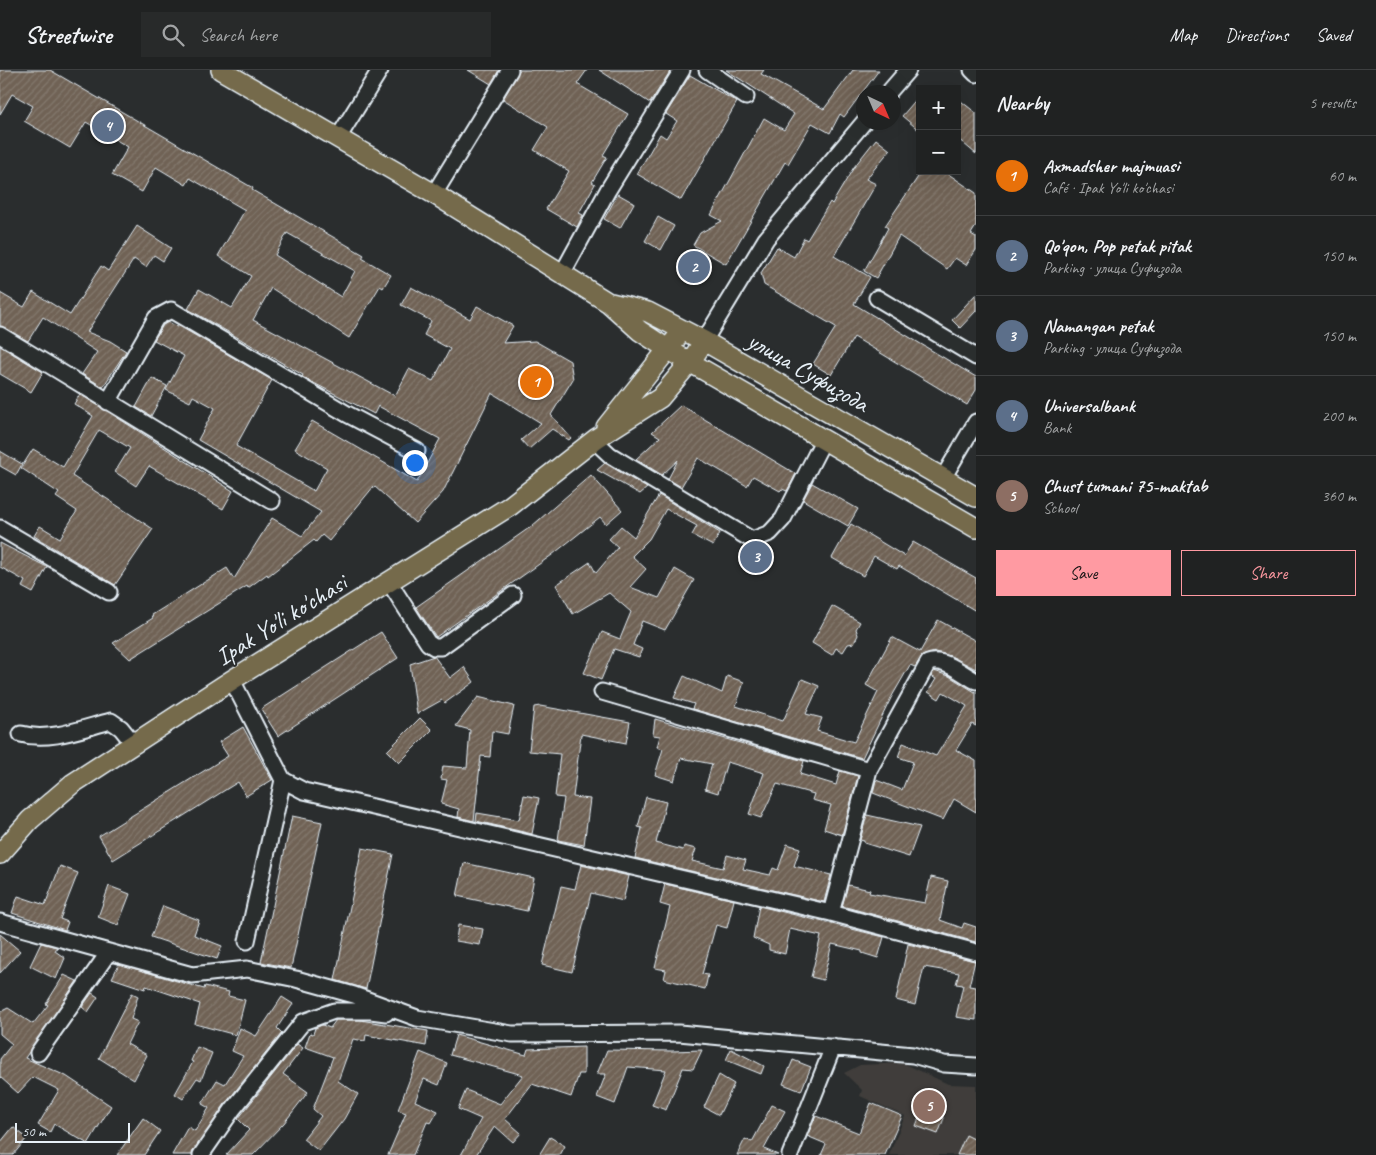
<!DOCTYPE html>
<html lang="en">
<head>
<meta charset="utf-8">
<style>
	body { margin:0; font-family:Caveat,sans-serif; background:#282a2a; color:#f1f3f6 }
	.controls { position:absolute; right:15px; top:15px; display:grid; overflow:hidden; border-radius:0px; box-shadow:0 5px 20px #0002 }
	.controls button { width:45px; height:45px; display:grid; place-items:center; padding:0; border:0; border-bottom:1px solid #3d3f40; background:#202222; color:#f1f3f6; font:25px sans-serif }
	.compass { position:absolute; left:856px; top:15px; width:45px; height:45px; border-radius:50%; background:#202222; box-shadow:0 5px 20px #0002; rotate:136deg }
	.scale { position:absolute; left:15px; bottom:12px; width:115px; box-sizing:border-box; padding-left:5px; border:2px solid #e8f1f8; border-top:0; font-size:14px; line-height:18px; white-space:nowrap; color:#e8f1f8; -webkit-text-stroke:4px #2a2d2e; paint-order:stroke }
	.you { position:absolute; left:414px; top:392px; width:18px; height:18px; margin:-12px; border:4px solid #fff; border-radius:50%; background:#1a73e8; box-shadow:0 0 0 8px #1a73e833 }
	.badge { display:grid; place-items:center; width:32px; height:32px; border-radius:50%; background:#ff9aa2; color:#fff; font-size:16px; font-weight:700 }
	.pin { position:absolute; translate:-50% -50%; border:2px solid #fff; box-shadow:0 1px 5px #0006 }
	.list { margin:0; padding:0; list-style:none }
	h2 { display:flex; justify-content:space-between; align-items:center; height:65px; margin:0; padding:0 20px; font-size:21px }
	h2 small { font-size:16px; font-weight:400; color:#a2a4a5 }
	.list li { display:grid; grid-template-columns:32px 1fr auto; gap:15px; align-items:center; box-sizing:border-box; height:80px; padding:0 20px; border-top:1px solid #3d3f40 }
	.list b { display:block; font-size:19px; white-space:nowrap }
	.list p { margin:0; font-size:16px; white-space:nowrap; color:#a2a4a5 }
	.list em { font-size:16px; font-style:normal; color:#a2a4a5 }
	.actions { display:flex; gap:10px; padding:15px 20px }
	.actions a { flex:1; padding:11px 0; border:1px solid #ff9aa2; border-radius:0px; text-align:center; font-size:18px; color:#ff9aa2 }
	.actions .main { background:#ff9aa2; color:#111 }
	.icon { flex:none; width:28px; height:28px; fill:none; stroke:currentColor; stroke-width:2; stroke-linecap:round; stroke-linejoin:round }
	.map { position:relative; flex:none; width:976px; height:1085px; overflow:hidden }
	header { display:flex; align-items:center; gap:30px; box-sizing:border-box; height:70px; padding:0 25px; background:#202222; border-bottom:1px solid #3d3f40 }
	header strong { font-size:24px }
	nav { display:flex; gap:28px; margin-inline-start:auto; font-size:18px }
	.search { width:350px; height:45px; background:#282a2a; display:flex; align-items:center; gap:12px; box-sizing:border-box; padding:0 18px; border-radius:0px; color:#a2a4a5; font-size:19px }
	main { display:flex }
	aside { flex:1; background:#202222 }
	.map>svg:first-child { display:block }
	.built { fill:#3f3d3a }
	.building { fill:url(#building-hatch); stroke:#e8f1f8; fill-rule:evenodd }
	.lines { fill:none; stroke-linecap:round; stroke-linejoin:round }
	.minor-casing { stroke:#e8f1f8; stroke-width:19 }
	.major-casing { stroke:#e8f1f8; stroke-width:22 }
	.minor { stroke:#2a2d2e; stroke-width:15 }
	.major { stroke:#756b4b; stroke-width:19 }
	.labels { text-anchor:middle; dominant-baseline:central; stroke-width:4; stroke-linejoin:round; paint-order:stroke }
	.street-label { font-size:25px; fill:#e8f1f8; stroke:#2a2d2e }
</style>
</head>
<body>
<header>
<strong>Streetwise</strong>
<div class="search"><svg class="icon" aria-label="search" viewBox="0 0 24 24"><circle cx="10" cy="10" r="6"/><path d="M15 15l6 6"/></svg>Search here</div>
<nav><a>Map</a><a>Directions</a><a>Saved</a></nav>
</header>
<main>
<div class="map">
<svg width="976" height="1085" viewBox="0 0 976 1085">
	<defs>
		<pattern id="building-hatch" width="6" height="6" patternUnits="userSpaceOnUse" patternTransform="scale(1.25)"><rect width="6" height="6" fill="#6f6255"/><path d="M-1 1l2-2M0 6l6-6M5 7l2-2" fill="none" stroke="#84796e"/></pattern>
	</defs>
	<rect width="100%" height="100%" fill="#2a2d2e"/>
	<filter id="ink" filterUnits="userSpaceOnUse"><feTurbulence type="fractalNoise" baseFrequency=".02" numOctaves="2"/><feDisplacementMap in="SourceGraphic" scale="10" xChannelSelector="R" yChannelSelector="G"/><feConvolveMatrix kernelMatrix="1 2 1 2 8 2 1 2 1" color-interpolation-filters="sRGB"/></filter>
	<g filter="url(#ink)">
		<path class="built" d="M 903,993 L 948,1014 L 976,1015 L 976,1085 L 889,1085 L 905,1046 L 860,1026 L 862,1020 L 844,1003 L 860,995 Z"/>
		<path class="building" d="M 0,0 L 50,0 L 253,118 L 252,120 L 364,185 L 362,188 L 391,205 L 383,218 L 380,216 L 349,268 L 271,218 L 253,250 L 395,326 L 409,299 L 433,311 L 450,279 L 424,265 L 431,251 L 401,235 L 411,217 L 470,249 L 477,236 L 513,256 L 503,273 L 535,271 L 570,291 L 573,309 L 551,345 L 571,368 L 569,370 L 552,359 L 529,379 L 521,370 L 541,353 L 492,323 L 443,422 L 415,453 L 374,416 L 329,471 L 322,465 L 316,472 L 314,470 L 268,506 L 267,504 L 248,518 L 247,516 L 130,589 L 113,573 L 153,548 L 152,545 L 227,498 L 234,509 L 272,448 L 302,466 L 321,442 L 198,370 L 215,338 L 193,326 L 190,332 L 166,320 L 184,286 L 154,270 L 163,255 L 168,252 L 178,257 L 179,256 L 272,310 L 236,376 L 314,421 L 327,398 L 295,379 L 312,351 L 417,412 L 440,369 L 378,336 L 374,344 L 302,307 L 303,305 L 188,239 L 199,219 L 232,238 L 251,206 L 218,186 L 245,140 L 190,108 L 186,115 L 156,97 L 142,122 L 112,105 L 128,77 L 86,52 L 70,78 L 24,51 L 33,36 L 12,24 L 0,44 ZM 287,163 L 355,201 L 341,227 L 275,185 Z
			M 468,0 L 499,0 L 491,14 Z
			M 519,0 L 587,0 L 577,14 L 628,44 L 603,85 L 607,87 L 592,112 L 595,114 L 579,143 L 583,145 L 577,157 L 546,139 L 569,101 L 534,80 L 548,57 L 503,29 Z
			M 599,0 L 671,0 L 650,33 Z
			M 726,0 L 764,0 L 761,4 L 824,39 L 853,0 L 879,0 L 844,47 L 840,44 L 830,63 L 812,53 L 788,94 L 785,92 L 726,194 L 693,175 L 700,163 L 722,151 L 711,145 L 764,48 L 784,60 L 794,44 Z
			M 690,5 L 737,32 L 681,130 L 637,104 L 660,64 L 666,68 L 677,51 L 666,44 Z
			M 920,25 L 920,61 L 902,46 Z
			M 957,28 L 976,43 L 976,84 L 957,68 Z
			M 876,69 L 890,80 L 866,109 L 876,114 L 834,186 L 870,207 L 854,234 L 976,307 L 976,320 L 967,335 L 854,267 L 831,305 L 813,294 L 836,257 L 764,215 L 761,203 L 777,177 L 794,187 L 804,168 L 807,170 L 830,132 L 832,134 L 854,97 Z
			M 922,101 L 944,101 L 976,123 L 976,156 L 971,164 L 976,167 L 976,180 L 966,195 L 955,188 L 947,199 L 899,166 L 876,208 L 864,201 L 888,158 L 885,156 Z
			M 618,124 L 634,133 L 620,158 L 604,149 Z
			M 658,147 L 674,156 L 661,180 L 645,171 Z
			M 137,156 L 171,178 L 163,191 L 154,185 L 146,197 L 134,189 L 87,262 L 110,271 L 126,281 L 103,317 L 82,304 L 97,282 L 43,247 L 28,271 L 0,256 L 0,223 L 24,237 L 33,222 L 70,245 L 101,196 L 108,201 Z
			M 976,224 L 976,241 L 960,258 L 952,250 Z
			M 0,276 L 43,302 L 31,322 L 0,304 Z
			M 152,308 L 167,316 L 151,346 L 136,337 Z
			M 80,324 L 233,421 L 223,439 L 149,396 L 136,416 L 115,402 L 130,378 L 99,360 L 72,406 L 153,459 L 115,515 L 34,466 L 40,456 L 60,468 L 77,441 L 56,427 L 59,423 L 21,398 L 33,379 L 63,397 L 93,346 L 74,334 Z
			M 681,335 L 796,404 L 787,421 L 782,419 L 780,421 L 753,406 L 747,416 L 698,388 L 681,417 L 668,409 L 678,390 L 662,405 L 636,389 L 660,367 L 652,362 Z
			M 0,381 L 22,394 L 16,405 L 0,396 Z
			M 605,393 L 647,418 L 640,424 L 597,400 Z
			M 591,405 L 622,440 L 606,454 L 600,447 L 552,485 L 436,567 L 416,537 L 532,456 Z
			M 812,413 L 858,439 L 848,456 L 803,430 Z
			M 659,425 L 720,463 L 713,476 L 692,465 L 697,456 L 666,439 L 649,469 L 632,486 L 646,499 L 630,517 L 659,528 L 675,499 L 694,510 L 665,560 L 642,551 L 633,575 L 642,579 L 639,587 L 614,579 L 601,610 L 584,603 L 602,562 L 620,569 L 631,542 L 609,523 L 573,544 L 556,515 L 590,492 L 596,503 L 618,477 L 609,469 L 621,456 L 634,467 Z
			M 851,454 L 904,486 L 913,472 L 976,508 L 976,541 L 899,496 L 897,499 L 874,486 L 863,506 L 832,488 Z
			M 0,473 L 47,497 L 33,523 L 22,517 L 25,511 L 0,497 Z
			M 832,536 L 860,552 L 856,559 L 858,565 L 854,573 L 848,574 L 843,582 L 836,578 L 832,585 L 812,573 Z
			M 938,550 L 976,571 L 976,599 L 950,586 L 935,582 L 922,586 L 915,597 L 910,595 L 891,628 L 862,688 L 692,639 L 694,634 L 674,628 L 684,606 L 722,623 L 727,606 L 744,612 L 736,636 L 783,651 L 802,609 L 819,616 L 806,644 L 822,648 L 817,661 L 854,672 L 878,622 L 866,615 L 892,567 L 920,582 Z
			M 381,562 L 398,588 L 278,666 L 261,639 Z
			M 434,586 L 450,608 L 464,597 L 474,612 L 445,633 L 442,630 L 417,644 L 410,594 Z
			M 934,601 L 949,606 L 975,622 L 976,621 L 976,656 L 972,654 L 956,680 L 976,691 L 976,742 L 954,729 L 943,750 L 873,723 L 876,710 L 902,720 L 913,692 L 898,687 L 903,673 L 936,686 L 967,636 L 943,622 L 939,629 L 928,622 L 936,609 L 931,606 Z
			M 478,627 L 514,636 L 508,664 L 492,661 L 490,687 L 481,686 L 474,751 L 458,747 L 459,739 L 441,734 L 447,710 L 441,709 L 443,696 L 467,698 L 470,660 L 456,656 Z
			M 540,636 L 630,652 L 626,673 L 581,664 L 573,727 L 590,729 L 584,775 L 558,770 L 564,728 L 555,727 L 560,684 L 529,681 L 534,637 Z
			M 420,648 L 432,660 L 399,693 L 387,681 Z
			M 655,649 L 804,691 L 800,704 L 836,715 L 840,701 L 858,706 L 842,765 L 824,759 L 831,735 L 812,730 L 814,724 L 777,714 L 761,748 L 749,744 L 764,703 L 727,692 L 718,723 L 705,719 L 712,694 L 681,688 L 674,711 L 655,705 L 663,679 L 657,677 L 660,666 L 653,665 Z
			M 243,657 L 272,710 L 246,726 L 238,712 L 113,790 L 99,766 L 228,686 L 219,672 Z
			M 524,725 L 539,728 L 532,764 L 476,751 L 477,743 L 519,750 Z
			M 646,727 L 666,732 L 656,773 L 683,780 L 684,776 L 696,779 L 692,791 L 723,798 L 727,785 L 746,790 L 743,799 L 770,805 L 773,798 L 778,800 L 787,774 L 800,778 L 794,796 L 831,805 L 824,832 L 635,788 L 642,758 L 638,757 Z
			M 867,745 L 920,757 L 909,787 L 864,773 L 864,771 L 860,770 Z
			M 292,746 L 322,752 L 291,898 L 261,892 Z
			M 362,778 L 393,784 L 366,919 L 335,910 Z
			M 464,793 L 534,808 L 527,841 L 457,826 Z
			M 581,795 L 629,806 L 623,831 L 591,823 L 572,902 L 542,895 L 561,816 L 575,819 Z
			M 60,796 L 78,803 L 60,849 L 68,852 L 65,860 L 12,843 L 18,826 L 45,835 Z
			M 931,807 L 948,811 L 940,850 L 962,858 L 964,853 L 976,857 L 976,872 L 842,836 L 848,815 L 870,820 L 869,823 L 925,833 Z
			M 665,814 L 734,830 L 727,858 L 716,855 L 702,904 L 708,905 L 705,919 L 664,909 L 666,900 L 655,898 L 670,837 L 660,834 Z
			M 109,816 L 130,824 L 118,855 L 98,847 Z
			M 163,836 L 199,850 L 194,865 L 222,876 L 217,889 L 151,867 Z
			M 759,836 L 884,867 L 878,888 L 862,883 L 862,881 L 832,874 L 823,910 L 811,907 L 821,866 L 790,859 L 785,884 L 769,880 L 769,875 L 753,868 Z
			M 458,855 L 483,859 L 480,875 L 456,871 Z
			M 0,864 L 20,881 L 0,903 Z
			M 41,873 L 57,877 L 55,881 L 65,888 L 56,909 L 30,896 Z
			M 908,874 L 975,891 L 969,916 L 976,917 L 976,950 L 956,947 L 963,915 L 956,914 L 959,903 L 924,897 L 915,935 L 896,930 Z
			M 119,894 L 204,919 L 205,916 L 229,922 L 228,926 L 245,930 L 236,965 L 195,954 L 200,934 L 146,916 L 145,919 L 112,908 Z
			M 64,905 L 77,911 L 25,988 L 66,1006 L 111,1036 L 88,1074 L 54,1054 L 50,1062 L 38,1055 L 59,1020 L 33,1007 L 18,1023 L 0,1007 L 0,989 L 12,974 L 0,964 L 0,942 L 8,938 L 33,954 L 48,935 L 46,934 Z
			M 92,923 L 98,927 L 88,942 L 82,937 Z
			M 132,923 L 138,926 L 131,949 L 138,952 L 127,974 L 147,985 L 134,1010 L 99,988 Z
			M 282,927 L 293,934 L 277,958 L 282,963 L 225,1034 L 192,1085 L 172,1085 L 188,1057 L 195,1061 L 209,1038 L 202,1034 L 217,1010 L 225,1014 L 243,986 L 232,981 L 240,958 L 256,966 Z
			M 336,950 L 360,950 L 428,961 L 426,976 L 366,965 L 365,971 L 353,969 L 338,1011 L 358,1024 L 344,1049 L 319,1081 L 303,1069 L 321,1046 L 313,1039 L 333,987 L 305,977 L 310,963 L 313,964 L 315,958 L 322,955 L 330,958 Z
			M 456,965 L 526,985 L 528,979 L 584,977 L 584,1004 L 579,1004 L 571,1027 L 532,1014 L 505,1049 L 521,1063 L 513,1072 L 495,1056 L 476,1085 L 461,1085 L 481,1049 L 458,1039 L 466,1020 L 500,1034 L 523,1005 L 450,985 Z
			M 297,974 L 303,978 L 283,1004 L 308,1022 L 284,1053 L 253,1085 L 226,1085 L 249,1060 L 238,1049 Z
			M 197,977 L 212,983 L 201,1010 L 197,1008 L 183,1029 L 175,1024 L 193,992 L 191,991 Z
			M 731,979 L 764,996 L 761,1004 L 726,990 Z
			M 607,980 L 672,981 L 702,980 L 693,999 L 683,998 L 666,1040 L 652,1035 L 666,1000 L 628,997 L 615,1034 L 597,1027 L 606,1004 L 597,1004 Z
			M 420,982 L 447,993 L 439,1015 L 424,1009 L 415,1031 L 438,1041 L 431,1053 L 427,1052 L 413,1085 L 388,1085 L 406,1043 L 398,1040 Z
			M 793,990 L 811,997 L 801,1021 L 783,1014 Z
			M 719,1005 L 734,1014 L 719,1045 L 704,1037 Z
			M 871,1033 L 902,1046 L 885,1085 L 821,1085 L 826,1074 L 807,1066 L 816,1046 L 859,1063 Z
			M 772,1035 L 785,1041 L 764,1079 L 778,1085 L 737,1085 L 745,1069 L 752,1072 Z
			M 922,1040 L 944,1048 L 938,1064 L 916,1056 Z
			M 143,1048 L 160,1061 L 144,1085 L 117,1085 Z
			M 13,1057 L 27,1068 L 13,1085 L 0,1085 L 0,1073 Z
			M 966,1065 L 976,1070 L 976,1085 L 957,1085 Z
			M 550,1067 L 565,1076 L 560,1085 L 539,1085 Z"/>
		<g class="lines">
			<g class="minor-casing">
				<path id="minor" d="M 707,0 L 746,27
					M 972,0 L 976,4
					M 889,22 L 908,0
					M 338,68 L 380,0
					M 434,124 L 510,0
					M 562,204 L 608,120 L 682,0
					M 877,228 L 976,287
					M 0,265 L 272,431
					M 704,271 L 766,169 L 864,52
					M 108,332 L 156,248 L 171,240 L 347,344 L 417,381
					M 594,370 L 610,385 L 752,470 L 770,463 L 783,449 L 824,369
					M 943,408 L 976,352
					M 0,458 L 109,522
					M 389,512 L 428,573 L 434,577 L 441,577 L 513,525
					M 232,610 L 283,710 L 304,721 L 831,843 L 976,882
					M 602,622 L 869,700
					M 21,664 C 50,672 83,658 111,651 L 121,658 L 134,674
					M 831,843 L 869,700 L 928,593 C 943,587 963,604 976,611
					M 0,852 L 192,905 L 247,899 L 296,909 L 354,925 L 417,948 L 512,964 L 679,963 L 913,985 L 944,994 L 976,996
					M 247,871 L 283,710
					M 38,983 L 109,882
					M 201,1085 L 233,1039 L 303,952 L 334,941 L 371,941 L 386,943
					M 790,1085 L 833,977"/>
			</g>
			<g class="major-casing">
				<path id="major" d="M 221,0 L 434,124 L 609,233 L 640,261 L 669,280 L 976,458
					M 611,233 L 648,242 L 704,271 L 976,427
					M 606,357 L 676,269
					M 0,784 L 30,750 L 72,714 L 232,610 L 510,436 L 597,368 L 660,328 L 691,291 L 704,271"/>
			</g>
			<use href="#minor" class="minor"/>
			<use href="#major" class="major"/>
		</g>
	</g>
	<g class="labels">
		<g class="street-label">
			<text transform="translate(808 302) rotate(30)">улица Суфизода</text>
			<text transform="translate(281 550) rotate(-32)">Ipak Yo'li ko'chasi</text>
		</g>
	</g>
</svg>
<div class="controls">
<button>+</button>
<button>−</button>
</div>
<svg class="compass" viewBox="-18 -18 36 36"><path d="M0-13l5 13h-10z" fill="#e53935"/><path d="M0 13l5-13h-10z" fill="#a2a4a5"/></svg>
<div class="scale">50 m</div>
<div class="you"></div>
<div class="pin badge" style="left:536px;top:312px;background:#e8710a">1</div>
<div class="pin badge" style="left:694px;top:197px;background:#5c6f8a">2</div>
<div class="pin badge" style="left:756px;top:487px;background:#5c6f8a">3</div>
<div class="pin badge" style="left:108px;top:56px;background:#5c6f8a">4</div>
<div class="pin badge" style="left:929px;top:1036px;background:#8d6e63">5</div>
</div>
<aside>
<h2>Nearby<small>5 results</small></h2>
<ul class="list">
<li><span class="badge" style="background:#e8710a">1</span><div><b>Axmadsher majmuasi</b><p>Café · Ipak Yo'li ko'chasi</p></div><em>60 m</em></li>
<li><span class="badge" style="background:#5c6f8a">2</span><div><b>Qo'qon, Pop petak pitak</b><p>Parking · улица Суфизода</p></div><em>150 m</em></li>
<li><span class="badge" style="background:#5c6f8a">3</span><div><b>Namangan petak</b><p>Parking · улица Суфизода</p></div><em>150 m</em></li>
<li><span class="badge" style="background:#5c6f8a">4</span><div><b>Universalbank</b><p>Bank</p></div><em>200 m</em></li>
<li><span class="badge" style="background:#8d6e63">5</span><div><b>Chust tumani 75-maktab</b><p>School</p></div><em>360 m</em></li>
</ul>
<div class="actions"><a class="main">Save</a><a>Share</a></div>
</aside>
</main>
</body>
</html>
